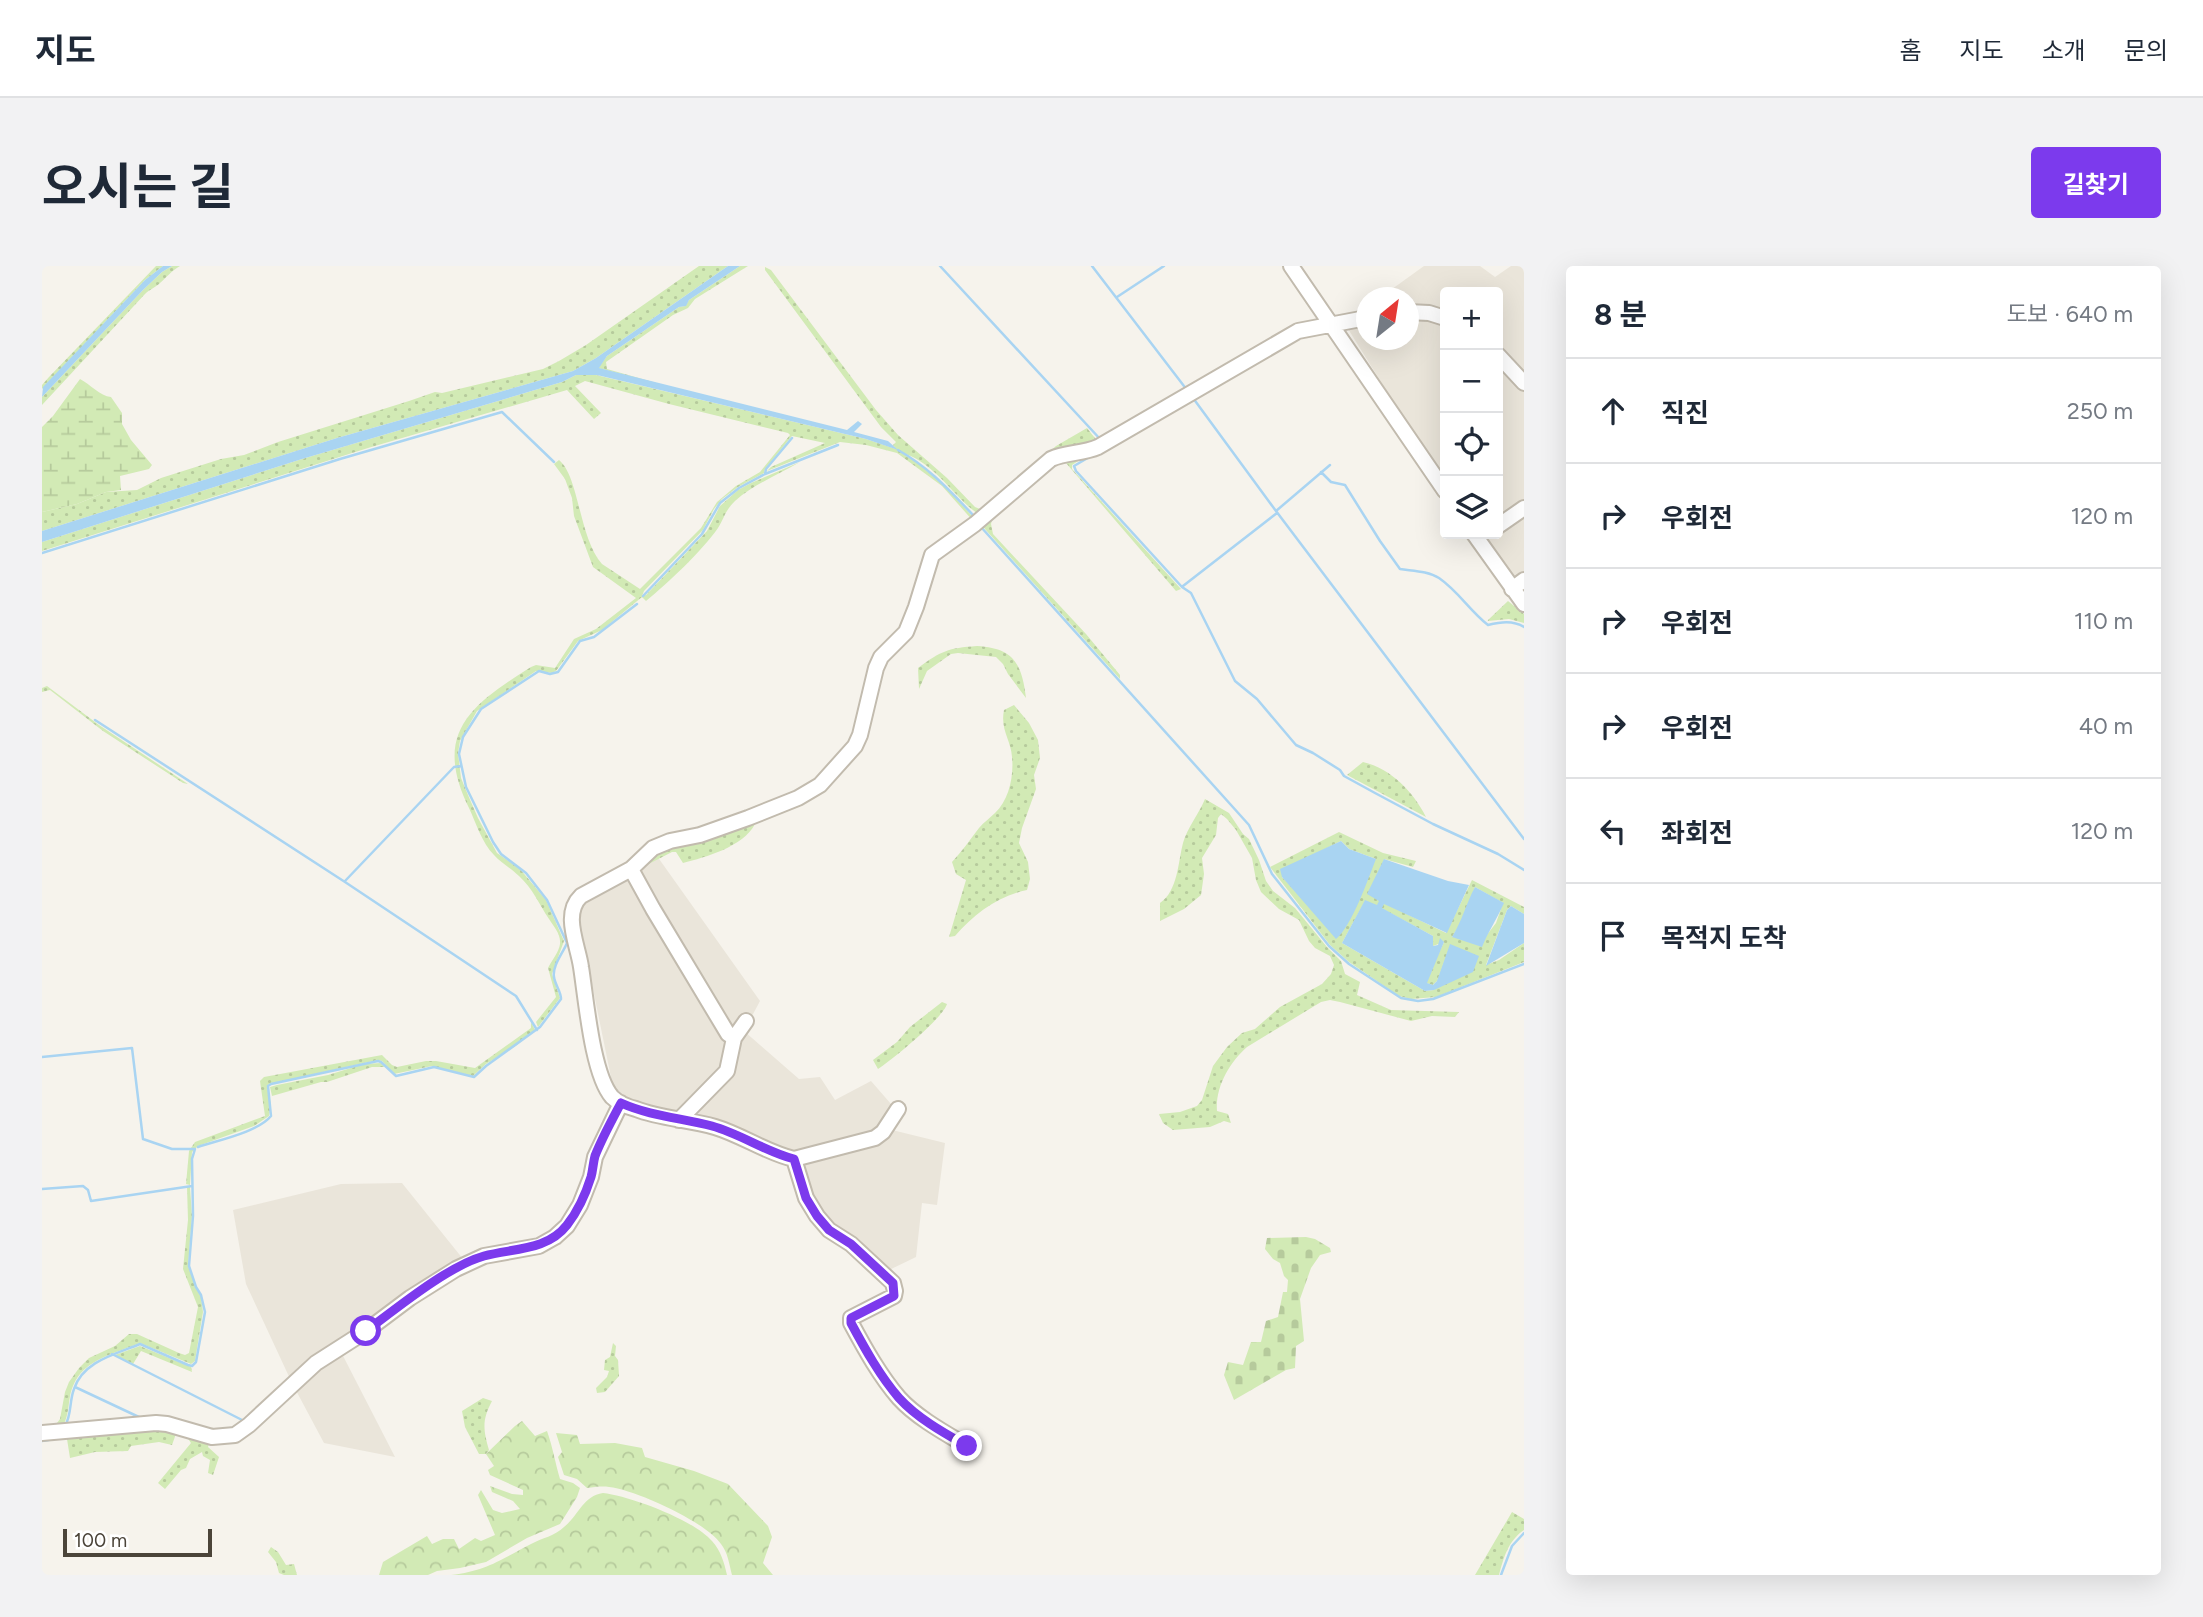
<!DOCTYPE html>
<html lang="ko">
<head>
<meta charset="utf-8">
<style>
	body { margin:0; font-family:Figtree,"Noto Sans KR",sans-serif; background:#f2f2f3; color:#1f2937 }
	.controls { position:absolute; right:21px; top:21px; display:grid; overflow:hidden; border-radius:7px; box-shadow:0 7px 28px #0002 }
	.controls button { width:63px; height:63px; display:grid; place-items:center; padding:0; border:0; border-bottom:2px solid #e0e1e3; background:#fff; color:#1f2937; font:35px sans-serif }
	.compass { position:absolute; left:1314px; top:21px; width:63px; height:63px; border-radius:50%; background:#fff; box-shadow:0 7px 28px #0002; rotate:30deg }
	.scale { position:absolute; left:21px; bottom:18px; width:149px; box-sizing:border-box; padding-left:7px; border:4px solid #4b4439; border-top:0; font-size:19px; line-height:24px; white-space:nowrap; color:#4b4439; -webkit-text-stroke:5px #fff; paint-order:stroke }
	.stop { position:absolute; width:21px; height:21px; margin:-16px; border:5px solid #7c3aed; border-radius:50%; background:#fff }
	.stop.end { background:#7c3aed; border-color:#fff; box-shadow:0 2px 7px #0008 }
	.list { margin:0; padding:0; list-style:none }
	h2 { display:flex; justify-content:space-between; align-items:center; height:91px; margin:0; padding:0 28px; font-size:30px }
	h2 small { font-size:23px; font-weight:400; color:#747a83 }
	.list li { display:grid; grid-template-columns:46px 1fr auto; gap:21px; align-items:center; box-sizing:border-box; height:105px; padding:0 28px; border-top:2px solid #e0e1e3 }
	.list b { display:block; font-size:26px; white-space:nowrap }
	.list em { font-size:23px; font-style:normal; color:#747a83 }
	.icon { flex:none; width:38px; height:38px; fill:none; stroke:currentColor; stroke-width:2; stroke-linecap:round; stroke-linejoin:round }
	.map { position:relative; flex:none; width:1482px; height:1309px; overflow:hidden; border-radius:7px }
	header { display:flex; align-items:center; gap:42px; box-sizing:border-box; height:98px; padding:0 35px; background:#fff; border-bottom:2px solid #e0e1e3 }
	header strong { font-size:33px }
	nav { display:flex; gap:38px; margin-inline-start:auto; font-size:24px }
	.intro { display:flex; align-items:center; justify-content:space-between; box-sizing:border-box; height:168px; padding:0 42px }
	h1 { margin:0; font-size:49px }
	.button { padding:18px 32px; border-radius:7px; background:#7c3aed; color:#fff; font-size:24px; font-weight:700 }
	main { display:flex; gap:42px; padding:0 42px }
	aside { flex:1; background:#fff; border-radius:7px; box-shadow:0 7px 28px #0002 }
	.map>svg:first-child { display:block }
	.residential { fill:#eae5da }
	.grass { fill:url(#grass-dots); fill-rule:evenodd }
	.forest { fill:url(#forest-crowns) }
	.wetland { fill:url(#wetland-marsh) }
	.cemetery { fill:url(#cemetery-stones) }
	.water { fill:#a9d4f2 }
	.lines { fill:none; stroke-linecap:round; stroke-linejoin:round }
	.stream { stroke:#a9d4f2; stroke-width:2.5 }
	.minor-casing { stroke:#c2bbae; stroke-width:18 }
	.minor { stroke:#fff; stroke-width:14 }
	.route { stroke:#7c3aed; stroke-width:9 }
</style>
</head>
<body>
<header>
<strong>지도</strong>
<nav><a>홈</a><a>지도</a><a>소개</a><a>문의</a></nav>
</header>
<div class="intro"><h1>오시는 길</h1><a class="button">길찾기</a></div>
<main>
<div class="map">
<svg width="1482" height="1309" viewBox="0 0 1482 1309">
	<defs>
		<pattern id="grass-dots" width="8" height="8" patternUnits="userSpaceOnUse" patternTransform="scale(1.75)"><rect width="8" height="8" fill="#d2eab5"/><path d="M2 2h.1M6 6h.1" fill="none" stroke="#b6ca9c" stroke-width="1.8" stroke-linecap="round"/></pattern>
		<pattern id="forest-crowns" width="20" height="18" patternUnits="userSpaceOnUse" patternTransform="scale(1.75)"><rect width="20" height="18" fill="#d2eab5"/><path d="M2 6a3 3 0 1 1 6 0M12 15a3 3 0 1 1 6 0" fill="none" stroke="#b6ca9c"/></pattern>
		<pattern id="wetland-marsh" width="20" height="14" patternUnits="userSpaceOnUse" patternTransform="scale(1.75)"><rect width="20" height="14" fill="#d2eab5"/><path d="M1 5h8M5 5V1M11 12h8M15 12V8" fill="none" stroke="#b6ca9c"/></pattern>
		<pattern id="cemetery-stones" width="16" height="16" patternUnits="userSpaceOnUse" patternTransform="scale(1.75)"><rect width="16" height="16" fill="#d2eab5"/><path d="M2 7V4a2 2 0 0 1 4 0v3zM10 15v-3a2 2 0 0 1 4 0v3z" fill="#b6ca9c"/></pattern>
	</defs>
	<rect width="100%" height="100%" fill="#f6f3ec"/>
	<path class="residential" d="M 1382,0 L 1438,0 L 1453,11 L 1469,0 L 1482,0 L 1482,336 L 1433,268 L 1456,268 L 1456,26 L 1403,26 L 1403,219 L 1303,58 L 1324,42 L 1324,74 L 1366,74 L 1366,32 L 1339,31 Z
		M 615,590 L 718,735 L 702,765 L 757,813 L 778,811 L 793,834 L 829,815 L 856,846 L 846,863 L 903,877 L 895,939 L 880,937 L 874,991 L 843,1006 L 775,945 L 751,894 L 713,873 L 596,843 L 572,826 L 533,635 Z
		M 360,917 L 421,993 L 298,1084 L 353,1191 L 282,1177 L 250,1117 L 204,1018 L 191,944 L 299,918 Z"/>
	<path class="grass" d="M 114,0 L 121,0 L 103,14 L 0,123 L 0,119 L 7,111 Z
		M 130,0 L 138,0 C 129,5 125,11 118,17 C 114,21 108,23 103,28 L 0,139 L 0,131 L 101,24 L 120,6 Z
		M 657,0 L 686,0 L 554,92 L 531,105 L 295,172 L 0,265 L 0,246 L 35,238 L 64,226 L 95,224 L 119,212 L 179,193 L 202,189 L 236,176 L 367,135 L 393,126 L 400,127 L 501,103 L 517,95 L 544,79 Z
		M 698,0 L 706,0 L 653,33 L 646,42 L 631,49 L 564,96 L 565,103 L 625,120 L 556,102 L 565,90 L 637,41 L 643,40 L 647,34 Z
		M 723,1 L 729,4 L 834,144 L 856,169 L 905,212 L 933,241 L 938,243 L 1014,180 L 1045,162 L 1056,176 L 1025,186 L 936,248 C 910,229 895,200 864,188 L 897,214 L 931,251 L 932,256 L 900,220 L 855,187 L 824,179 L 798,176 L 725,205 L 729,201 L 783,177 L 750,170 L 723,203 L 722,207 L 696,221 L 680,233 L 672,243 L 661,264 L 602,325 L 600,330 L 604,329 L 665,265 L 678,240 L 696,224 L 709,217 L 758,196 C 736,209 712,218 693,235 C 682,246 683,251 676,262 C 660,285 626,317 604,335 L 600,331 L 560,364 L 536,375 L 514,405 L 510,407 L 494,405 L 435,445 L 418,475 L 416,487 L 419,512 L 426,529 L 436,552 L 455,587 L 478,603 L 504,634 L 522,675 L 510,708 L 518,732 L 496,761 L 494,756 L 514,731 L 506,702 C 510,694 517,686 518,678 C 519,668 512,661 507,653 C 497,638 491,623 477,610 C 469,602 459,597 452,589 C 440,577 434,557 427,542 C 390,467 429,439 489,401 L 494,399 L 513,402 L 532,373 L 554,363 L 594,332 L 551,301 L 532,250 L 530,232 L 523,213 L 512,198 L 517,194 C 537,210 537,272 560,298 L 598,323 L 659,262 L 675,236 L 694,220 L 718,206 L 748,169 L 746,167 L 627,138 L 543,115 L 533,120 L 559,147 L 552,153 L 525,124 L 326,182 L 0,285 L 0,276 L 260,193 L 520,116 L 534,109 L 554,109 L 824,173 L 854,183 L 851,179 L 854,176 L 839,161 L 723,4 Z
		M 1050,186 L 1030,199 L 1030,203 L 1139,323 L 1134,325 L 1024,197 Z
		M 951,250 L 949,258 L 951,268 L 1044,368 L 1078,409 L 1078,413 L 943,263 L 939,257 Z
		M 1466,335 L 1482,348 L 1482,357 L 1467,353 L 1445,355 Z
		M 935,380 C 971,382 980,397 984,432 L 966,408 L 961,398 L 954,391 L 916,387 L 909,388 L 885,405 L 877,423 L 876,402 C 899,385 906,382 935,380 Z
		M 5,420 L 57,459 L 146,518 L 141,517 L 61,465 L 8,424 L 0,426 L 0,422 Z
		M 972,439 L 987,457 L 996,474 L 998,492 L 992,509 L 994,523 L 980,562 L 977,577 L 986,596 L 988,613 L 985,624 C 956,630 932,648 913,670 L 907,671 L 924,614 L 914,608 L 910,596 C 920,585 928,574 937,562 C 942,556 948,552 953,547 C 967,534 972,510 970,491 C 969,474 958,464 962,444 Z
		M 1321,496 C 1350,503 1371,526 1384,551 L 1305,509 Z
		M 1163,533 L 1187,547 L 1201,568 L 1207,573 L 1217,594 L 1224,615 L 1231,625 L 1253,642 L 1285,681 L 1299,695 L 1303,708 L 1318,716 L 1315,729 L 1349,744 L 1417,746 L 1413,751 L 1390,750 L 1369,755 L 1298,736 L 1288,734 L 1279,736 L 1205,781 C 1188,796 1173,821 1175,845 L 1186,848 L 1189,857 L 1182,855 L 1168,861 L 1131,864 L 1121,857 L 1117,848 L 1138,846 L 1155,840 L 1160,834 L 1171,800 L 1185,781 L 1200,767 L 1213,763 L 1238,741 L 1280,718 L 1289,708 L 1292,699 L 1288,690 L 1273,682 L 1267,675 L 1257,654 L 1237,643 L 1219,626 L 1214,614 L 1210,592 L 1194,564 L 1185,553 L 1179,548 L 1176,552 L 1174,569 L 1160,592 L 1162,608 L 1159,629 L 1142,643 L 1118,655 L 1118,637 C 1136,625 1136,596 1141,577 C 1145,562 1157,548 1163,533 Z
		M 735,546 L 728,552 L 713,558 C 701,581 664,591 641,597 L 634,586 L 630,586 L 593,605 L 614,584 Z
		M 1297,566 L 1341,587 L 1374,595 L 1371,601 L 1342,593 L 1338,635 L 1335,640 L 1323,635 L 1300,677 L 1383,725 L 1392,724 L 1408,678 L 1395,715 L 1391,719 L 1384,717 L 1386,711 L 1402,676 L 1391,680 L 1391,670 L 1339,642 L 1342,637 L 1404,667 L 1430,614 L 1482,641 L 1482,648 L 1469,640 L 1465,644 L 1444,699 L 1457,694 L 1482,677 L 1482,696 L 1394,731 L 1369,733 L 1357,730 L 1307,696 L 1288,679 L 1228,601 ZM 1299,575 L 1307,583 L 1334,593 L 1256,627 L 1240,611 L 1267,591 ZM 1433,621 L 1461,637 L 1454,657 L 1444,670 L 1410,671 L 1419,657 Z
		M 900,736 L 905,738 C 901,752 850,794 836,803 L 831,794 L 855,776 L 868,761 Z
		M 489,756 L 493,764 L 475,779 L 444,798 L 431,810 L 390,800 L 352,808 L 340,795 L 336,794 L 227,818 L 225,821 L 229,838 L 227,850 L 212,860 L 156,880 L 150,886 L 148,919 L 144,918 L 147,885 L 153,876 L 223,850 L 218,815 L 222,811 L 340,789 L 350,799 L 355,801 L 384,795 L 394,795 L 433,802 L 489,762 Z
		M 339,797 L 343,801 L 330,801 L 285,816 L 279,816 L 230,830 L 228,821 L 235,819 L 286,809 L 322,798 Z
		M 145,921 L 148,921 L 150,950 L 146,1000 L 154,1022 L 159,1030 L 161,1046 L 153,1095 L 149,1098 L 98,1077 C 74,1087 42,1093 31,1120 C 25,1134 29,1146 20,1162 L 12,1161 L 18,1153 L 23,1126 L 27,1116 L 37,1102 L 47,1092 L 73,1080 L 87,1068 L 95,1068 L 137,1087 L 143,1089 L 147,1087 L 156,1041 L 141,1003 L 146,954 Z
		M 571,1077 L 574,1080 L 573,1090 L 576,1094 L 577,1110 L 563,1126 L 555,1127 L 554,1122 L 565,1111 L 567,1105 L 562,1104 L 563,1094 L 568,1091 Z
		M 98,1080 L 149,1101 L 150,1106 L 99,1085 L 91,1098 L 73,1089 Z
		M 441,1132 L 450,1135 C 440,1154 441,1163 447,1184 L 444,1188 L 437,1188 L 423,1161 L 420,1145 Z
		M 114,1162 L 135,1165 L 130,1179 L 117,1176 L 89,1180 L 86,1185 L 53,1186 L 28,1192 L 25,1173 Z
		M 142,1167 L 168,1174 L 166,1181 L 177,1191 L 171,1209 L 166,1207 L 168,1194 L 161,1190 L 160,1186 L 148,1193 L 144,1202 L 139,1204 L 123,1223 L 116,1217 L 149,1177 Z
		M 1470,1246 L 1482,1253 L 1482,1264 C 1466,1275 1462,1291 1457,1309 L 1433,1309 Z
		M 229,1281 L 236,1286 L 244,1299 L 252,1298 L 255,1309 L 242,1309 L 237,1307 L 234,1296 L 226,1286 Z"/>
	<path class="forest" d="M 480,1155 L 493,1170 L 505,1165 C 511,1182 513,1196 518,1213 L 531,1217 L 538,1222 L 535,1231 L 518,1258 L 485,1272 L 444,1296 L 418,1302 L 395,1305 L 386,1309 L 337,1309 L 341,1296 L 385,1270 L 390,1278 L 401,1273 L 412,1273 L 417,1283 L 433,1272 L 439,1275 L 453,1269 L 436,1229 L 439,1224 L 451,1244 L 460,1247 L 478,1243 L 471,1235 L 450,1226 L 448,1220 L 470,1228 L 481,1229 L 481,1224 L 448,1209 L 446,1204 L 452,1200 L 444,1188 L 473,1160 Z
		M 514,1167 L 535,1169 L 538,1178 L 573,1177 L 600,1182 L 603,1191 L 652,1205 L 686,1218 L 726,1260 L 730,1271 L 721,1297 L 731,1309 L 690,1309 C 687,1298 686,1287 679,1278 C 664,1256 594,1224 567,1221 C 560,1220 553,1221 545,1222 L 535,1213 L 522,1209 L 516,1191 L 520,1186 Z
		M 561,1227 C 588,1230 652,1254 670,1275 C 679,1285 682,1296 685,1309 L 409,1309 C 444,1305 458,1294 489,1278 C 500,1272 513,1270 522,1261 C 537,1249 541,1230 561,1227 Z"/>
	<path class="wetland" d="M 38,113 C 48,118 58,130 69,131 L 80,147 L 80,158 L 89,174 L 110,199 L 107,203 L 78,210 L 79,224 L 64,226 L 35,238 L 0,246 L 0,161 L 11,150 Z"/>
	<path class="cemetery" d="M 1264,971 L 1273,973 L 1288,982 L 1289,986 L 1278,989 L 1269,1002 L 1258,1033 L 1262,1075 L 1254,1080 L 1253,1102 L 1244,1104 L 1192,1134 L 1182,1109 L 1186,1096 L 1201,1099 L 1209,1076 L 1219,1076 L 1224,1055 L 1236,1051 L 1241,1026 L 1245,1026 L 1246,1014 L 1242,1010 L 1238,997 L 1231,993 L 1223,983 L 1225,972 Z"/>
	<path class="water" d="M 121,0 L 130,0 L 120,6 L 101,24 L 0,131 L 1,121 L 103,14 Z
		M 686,0 L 698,0 L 647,34 L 644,40 L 637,41 L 565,90 L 557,102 L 805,164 L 816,155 L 820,158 L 812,166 L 846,175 L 856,184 L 824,173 L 555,109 L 534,109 L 520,116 L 260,193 L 0,276 L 0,265 L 295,172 L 531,105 L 554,92 Z
		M 1299,575 L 1307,583 L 1334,593 C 1326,613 1310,660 1294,673 L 1240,611 L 1238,603 Z
		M 1342,593 L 1406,615 L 1427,619 L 1405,667 L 1342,638 L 1340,642 L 1391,670 L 1391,680 L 1396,679 L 1398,672 L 1402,676 L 1385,717 L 1391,719 L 1395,715 L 1408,678 L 1437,690 L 1431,706 L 1392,724 L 1383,725 L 1300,677 L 1323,634 L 1335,639 L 1337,635 L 1325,628 Z
		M 1433,621 L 1462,637 C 1455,653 1446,666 1440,681 L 1410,671 C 1420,655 1424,638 1433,621 Z
		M 1469,640 L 1482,648 L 1482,677 L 1444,700 L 1465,644 Z"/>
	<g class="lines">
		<path class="stream" d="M 898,0 L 1059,174
			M 1050,0 L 1145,124
			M 1075,31 L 1122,0
			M 1151,132 L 1234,245 L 1482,573
			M 856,184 C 888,202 908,225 933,251
			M 1049,190 L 1032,200 L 1034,205 L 1140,321 L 1149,327 L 1193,415 L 1215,433 L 1254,479 L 1271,487 L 1298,504 L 1302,510 L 1333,527 L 1391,558 L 1456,588 L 1482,604
			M 1279,206 L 1289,216 L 1303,219 L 1338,275 L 1358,303 C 1371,305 1386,305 1397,312 C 1416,325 1428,345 1446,359 C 1458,356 1471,354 1482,361
			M 723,208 L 724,203 L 750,172
			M 1234,245 L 1288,199
			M 939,261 L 1207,559 L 1230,608 L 1287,680 L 1307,698 L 1359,732 L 1376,735 L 1391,733 L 1482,698
			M 0,287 L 298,193 L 460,146 L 512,196
			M 1141,320 L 1235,247
			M 601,330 L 660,268 L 678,237 L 697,222 L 723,208 L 796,179
			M 53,454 L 303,616 L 474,730 L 495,764
			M 303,615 L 412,501 L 419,500
			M 0,791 L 90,782 L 101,873 L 130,883 L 153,883 L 150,893 L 151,950 L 147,1000 L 154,1021 L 159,1029 L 163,1046 L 154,1096 L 150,1100 L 146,1099 L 98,1078 C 74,1088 41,1095 32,1123 C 27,1136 30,1148 23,1160
			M 156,881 C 177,874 216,866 229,850 L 226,820 L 229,818 L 336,795 L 339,796 L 354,810 L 392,801 L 432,811 L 444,800 L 498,761 L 519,733 C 519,725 513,719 512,711 C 510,700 521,687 525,677 L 505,634 L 484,607 L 459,588 L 451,576 L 424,521 L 417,488 L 421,471 L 439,443 L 497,405 L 508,408 L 516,406 L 538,375 L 552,371 L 595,338
			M 0,923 L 41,920 L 46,924 L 49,935 L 150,920
			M 70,1088 L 204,1156
			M 33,1121 L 99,1152
			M 0,1175 L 12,1173
			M 1459,1309 L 1470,1280 L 1482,1267"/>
		<g class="minor-casing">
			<path id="minor" d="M 1249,0 L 1403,225
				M 1366,46 L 1387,47 L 1403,52
				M 1456,89 L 1482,117
				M 1456,260 L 1482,242
				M 1432,268 L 1482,338
				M 1470,323 L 1482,314
				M 589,603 L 611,643 L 686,768 L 692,772
				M 856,843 L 841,866 L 833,872 L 752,893 C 725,887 700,869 673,861 C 647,853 619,853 594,843 C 586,841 576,837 570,831 C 550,808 544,732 539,701 C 536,679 520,648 539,630 L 589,603 L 611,582 L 628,575 L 658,569 L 706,552 L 756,532 L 778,519 L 813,480 L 818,469 L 834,402 L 839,391 L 864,366 L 874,341 L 890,289 L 933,258 L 1009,193 C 1024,186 1040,188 1056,181 L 1256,65 L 1324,52
				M 637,854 L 685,805 L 692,772 L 704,755
				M 752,893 L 764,932 L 775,950 L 787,964 L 809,978 L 851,1017 L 853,1025 L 852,1030 L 809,1052 L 809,1057 C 823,1083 838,1110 857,1132 C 874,1151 903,1167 925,1180
				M 0,1167 L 114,1157 L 125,1158 L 170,1171 L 193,1169 L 207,1159 L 274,1097 L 324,1065 L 368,1032 L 414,1003 L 442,990 L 497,980 L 513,971 L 525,960 L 538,939 L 549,911 L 553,891 L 579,837"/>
		</g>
		<use href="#minor" class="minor"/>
	</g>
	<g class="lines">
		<path class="route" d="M 324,1065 C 355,1042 406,1000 442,990 C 471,982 505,985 525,959 C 536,945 544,927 549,911 C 551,904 551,897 553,890 C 560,872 570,854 579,837 C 608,850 639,852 670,860 C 699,868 724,886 752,893 L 764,932 L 775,950 L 787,964 L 809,978 L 851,1017 L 852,1030 L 809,1052 L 809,1057 C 823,1083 838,1110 857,1132 C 875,1152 902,1167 925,1180"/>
	</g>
</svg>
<div class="controls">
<button>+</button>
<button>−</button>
<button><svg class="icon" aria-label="locate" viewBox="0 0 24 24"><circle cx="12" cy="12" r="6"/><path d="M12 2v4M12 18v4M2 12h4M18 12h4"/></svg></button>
<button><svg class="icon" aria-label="layers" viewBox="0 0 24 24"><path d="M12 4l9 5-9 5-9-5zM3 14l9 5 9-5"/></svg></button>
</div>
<svg class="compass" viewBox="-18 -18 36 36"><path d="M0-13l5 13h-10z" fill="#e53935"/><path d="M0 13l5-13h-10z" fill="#747a83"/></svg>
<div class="scale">100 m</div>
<div class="stop" style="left:324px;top:1065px"></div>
<div class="stop end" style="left:925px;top:1180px"></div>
</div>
<aside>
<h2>8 분<small>도보 · 640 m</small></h2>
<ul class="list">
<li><svg class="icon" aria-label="ahead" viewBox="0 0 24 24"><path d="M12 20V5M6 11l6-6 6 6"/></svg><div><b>직진</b></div><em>250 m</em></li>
<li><svg class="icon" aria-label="right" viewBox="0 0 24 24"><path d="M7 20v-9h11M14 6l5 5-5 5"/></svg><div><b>우회전</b></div><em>120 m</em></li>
<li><svg class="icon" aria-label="right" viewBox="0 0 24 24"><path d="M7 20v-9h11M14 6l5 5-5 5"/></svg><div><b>우회전</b></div><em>110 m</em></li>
<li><svg class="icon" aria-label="right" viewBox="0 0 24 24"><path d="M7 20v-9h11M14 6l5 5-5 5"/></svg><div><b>우회전</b></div><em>40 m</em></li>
<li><svg class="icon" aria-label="left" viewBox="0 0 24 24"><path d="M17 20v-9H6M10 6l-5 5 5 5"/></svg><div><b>좌회전</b></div><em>120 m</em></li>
<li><svg class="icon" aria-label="arrive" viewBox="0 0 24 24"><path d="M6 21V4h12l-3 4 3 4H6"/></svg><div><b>목적지 도착</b></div></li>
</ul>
</aside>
</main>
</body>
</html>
